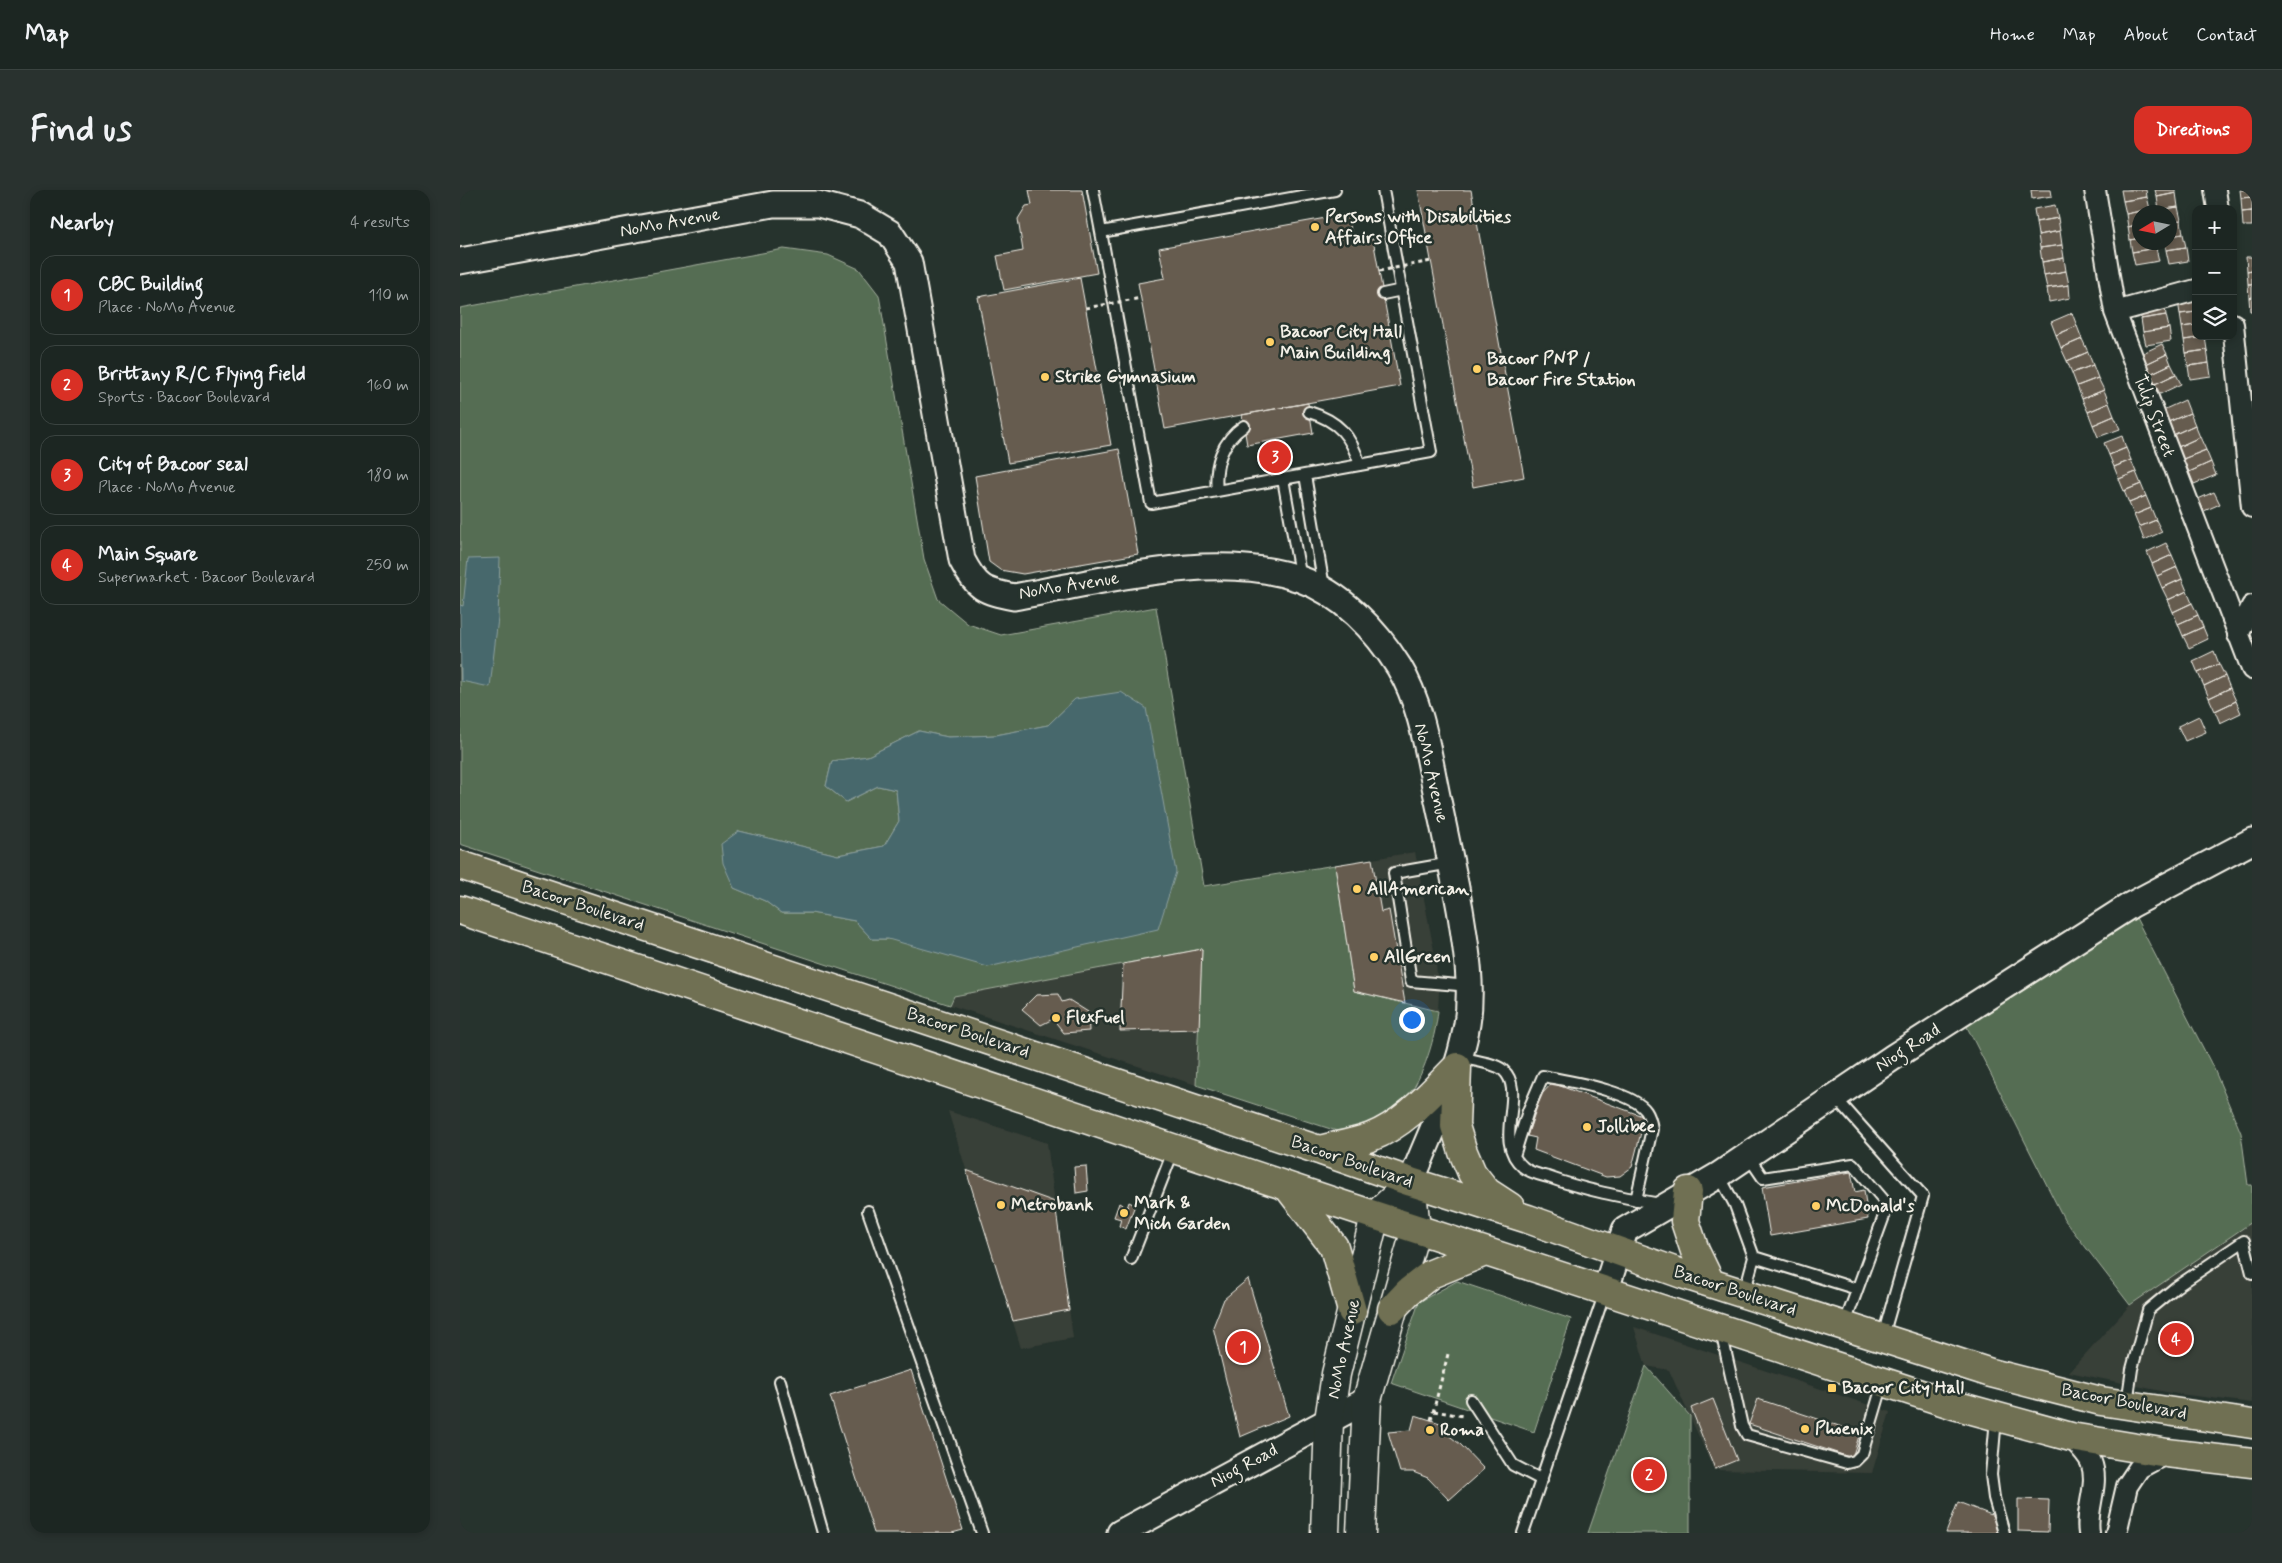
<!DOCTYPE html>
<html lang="en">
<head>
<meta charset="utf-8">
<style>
	body { margin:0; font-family:Mynerve,sans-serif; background:#29322f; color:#f1f3f6 }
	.controls { position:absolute; right:15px; top:15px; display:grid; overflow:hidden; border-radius:10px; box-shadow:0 2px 8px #0003 }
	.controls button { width:45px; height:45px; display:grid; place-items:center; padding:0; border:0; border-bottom:1px solid #3a4340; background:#1c2622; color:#f1f3f6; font:25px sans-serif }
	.compass { position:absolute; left:1672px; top:15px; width:45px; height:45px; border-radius:50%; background:#1c2622; box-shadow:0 2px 8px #0003; rotate:260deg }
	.you { position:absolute; left:951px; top:829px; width:18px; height:18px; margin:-12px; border:4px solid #fff; border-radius:50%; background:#1a73e8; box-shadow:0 0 0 8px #1a73e833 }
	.badge { display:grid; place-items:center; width:32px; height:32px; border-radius:50%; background:#d93025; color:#fff; font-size:16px; font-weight:700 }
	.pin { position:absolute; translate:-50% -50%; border:2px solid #fff; box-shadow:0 1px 5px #0006 }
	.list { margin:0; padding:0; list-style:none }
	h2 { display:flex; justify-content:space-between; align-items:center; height:65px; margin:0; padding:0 20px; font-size:21px }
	h2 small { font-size:16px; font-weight:400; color:#a0a5a5 }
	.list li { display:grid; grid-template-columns:32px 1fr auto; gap:15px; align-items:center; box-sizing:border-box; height:80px; margin:0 10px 10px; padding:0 10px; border:1px solid #3a4340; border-radius:15px }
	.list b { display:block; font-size:19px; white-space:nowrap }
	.list p { margin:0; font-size:16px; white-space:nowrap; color:#a0a5a5 }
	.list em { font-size:16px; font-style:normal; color:#a0a5a5 }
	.icon { flex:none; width:28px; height:28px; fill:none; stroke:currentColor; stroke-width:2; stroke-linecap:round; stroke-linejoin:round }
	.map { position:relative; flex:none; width:1792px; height:1343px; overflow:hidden; border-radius:15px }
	header { display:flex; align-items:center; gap:30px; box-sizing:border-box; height:70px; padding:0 25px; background:#1c2622; border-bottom:1px solid #3a4340 }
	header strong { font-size:24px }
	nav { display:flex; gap:28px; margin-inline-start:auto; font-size:18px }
	.intro { display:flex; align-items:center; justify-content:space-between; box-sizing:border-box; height:120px; padding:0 30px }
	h1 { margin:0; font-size:35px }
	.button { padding:12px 22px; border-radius:15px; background:#d93025; color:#fff; font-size:18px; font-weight:700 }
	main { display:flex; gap:30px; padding:0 30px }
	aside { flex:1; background:#1c2622; border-radius:15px; box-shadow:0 2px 8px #0003 }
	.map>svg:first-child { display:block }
	.built { fill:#393f38 }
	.green { fill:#556d53; stroke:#a4af9e; fill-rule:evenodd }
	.water { fill:#46686c; stroke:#8c9f9e }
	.building { fill:#665b50; stroke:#f4f1e8 }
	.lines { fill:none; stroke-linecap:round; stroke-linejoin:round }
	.service-casing { stroke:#f4f1e8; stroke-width:14 }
	.minor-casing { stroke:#f4f1e8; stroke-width:24 }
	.tertiary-casing { stroke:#f4f1e8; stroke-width:29 }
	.secondary-casing { stroke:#f4f1e8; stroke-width:31 }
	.primary-casing { stroke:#f4f1e8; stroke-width:31 }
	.path { stroke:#f4f1e8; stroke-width:3; stroke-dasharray:4 4; stroke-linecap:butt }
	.service { stroke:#26332d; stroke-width:10 }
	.minor { stroke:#26332d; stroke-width:20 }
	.tertiary { stroke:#26332d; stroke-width:25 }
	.secondary { stroke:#26332d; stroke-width:28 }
	.primary { stroke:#706f52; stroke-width:28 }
	.path-bridge { stroke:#f4f1e8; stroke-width:3; stroke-dasharray:4 4; stroke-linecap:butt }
	.poi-dot { fill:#ffd166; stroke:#26332d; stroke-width:2 }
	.labels { text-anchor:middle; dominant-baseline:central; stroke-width:5; stroke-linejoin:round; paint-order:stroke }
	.poi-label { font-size:18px; font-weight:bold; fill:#f4f1e8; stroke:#26332d; text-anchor:start }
	.street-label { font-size:18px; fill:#f4f1e8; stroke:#26332d }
</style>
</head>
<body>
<header>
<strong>Map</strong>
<nav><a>Home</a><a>Map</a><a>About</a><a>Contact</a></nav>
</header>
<div class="intro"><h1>Find us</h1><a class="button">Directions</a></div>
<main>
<aside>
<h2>Nearby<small>4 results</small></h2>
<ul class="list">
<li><span class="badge">1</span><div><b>CBC Building</b><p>Place · NoMo Avenue</p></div><em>110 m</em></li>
<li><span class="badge">2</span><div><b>Brittany R/C Flying Field</b><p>Sports · Bacoor Boulevard</p></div><em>160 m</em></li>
<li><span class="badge">3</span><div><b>City of Bacoor seal</b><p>Place · NoMo Avenue</p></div><em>180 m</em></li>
<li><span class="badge">4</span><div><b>Main Square</b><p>Supermarket · Bacoor Boulevard</p></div><em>250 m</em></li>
</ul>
</aside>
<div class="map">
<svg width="1792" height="1343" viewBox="0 0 1792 1343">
	<rect width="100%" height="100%" fill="#26332d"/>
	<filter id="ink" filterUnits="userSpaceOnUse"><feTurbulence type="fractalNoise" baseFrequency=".02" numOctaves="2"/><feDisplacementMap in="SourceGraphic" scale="10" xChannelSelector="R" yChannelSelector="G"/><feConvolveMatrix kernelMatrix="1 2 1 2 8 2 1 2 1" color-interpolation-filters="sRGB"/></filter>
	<g filter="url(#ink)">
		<path class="built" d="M 955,662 L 975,766 L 979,802 L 978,821 L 894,801 L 875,675 Z
			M 742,759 L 736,895 L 490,815 L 494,806 Z
			M 488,921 L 587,953 L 613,1148 L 561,1158 Z
			M 1792,1032 L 1792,1213 L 1711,1203 L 1609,1182 L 1670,1115 Z
			M 1174,1137 L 1430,1222 L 1412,1283 L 1254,1280 L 1209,1180 L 1186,1176 Z"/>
		<path class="green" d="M 324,59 L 368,65 L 399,79 L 419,105 L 464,369 L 478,409 L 508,434 L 541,445 L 696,417 L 744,696 L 875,675 L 894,801 L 978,821 C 975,851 961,896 939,917 C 926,929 907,937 892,946 L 736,895 L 742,759 L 494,806 L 490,815 L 0,654 L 0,475 L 1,491 L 3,416 L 0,415 L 0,118 ZM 615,509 L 428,749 L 412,749 L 395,731 L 351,723 L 321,723 L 305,711 L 274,698 L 279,641 L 378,665 L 424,656 L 439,631 L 436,600 L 418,596 L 386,612 L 366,596 L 372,571 L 408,566 L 459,541 L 488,547 L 536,545 L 588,535 Z
			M 1673,722 L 1754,879 L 1781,943 L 1788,995 L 1792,995 L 1792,1032 L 1670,1115 L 1604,1029 L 1505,833 Z
			M 997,1091 L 1111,1129 L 1074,1242 L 931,1193 L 959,1112 Z
			M 1186,1176 L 1230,1226 L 1230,1343 L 1128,1343 Z"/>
		<path class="water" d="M 40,368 L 38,428 L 30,497 L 1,491 L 0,415 L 3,416 L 8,369 Z
			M 661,502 L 686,518 L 716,682 L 698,739 L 528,777 L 428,749 L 412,749 L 395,731 L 351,723 L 321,723 L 305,711 L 274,698 L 263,673 L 261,654 L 279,641 L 378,665 L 424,656 L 439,631 L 436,600 L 418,596 L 386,612 L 366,596 L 372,571 L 408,566 L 459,541 L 488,547 L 536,545 L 588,535 L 615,509 Z"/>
		<path class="building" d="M 569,0 L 622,0 L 637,83 L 544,100 L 537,66 L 563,61 L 558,29 L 566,16 L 572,15 Z
			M 958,0 L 1011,0 L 1064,287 L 1013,297 Z
			M 1571,0 L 1591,0 L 1592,6 L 1572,9 Z
			M 1661,0 L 1686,0 L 1687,7 L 1663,11 Z
			M 1695,0 L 1715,0 L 1716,3 L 1697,7 Z
			M 1780,0 L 1792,0 L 1792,7 L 1781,8 Z
			M 1716,3 L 1718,17 L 1699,20 L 1697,7 Z
			M 1687,7 L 1690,19 L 1666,24 L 1663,11 Z
			M 1792,7 L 1792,21 L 1782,22 L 1781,8 Z
			M 1595,15 L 1598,28 L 1576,32 L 1574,19 Z
			M 1718,17 L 1721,30 L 1710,32 L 1710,22 L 1700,22 L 1699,20 Z
			M 1690,19 L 1690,22 L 1680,22 L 1680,34 L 1668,37 L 1666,24 Z
			M 1792,21 L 1792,36 L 1783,36 L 1782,22 Z
			M 888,24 L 893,52 L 913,49 L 940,196 L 705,239 L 678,93 L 705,88 L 699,58 Z
			M 1598,28 L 1600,41 L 1578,45 L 1576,32 Z
			M 1721,30 L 1723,44 L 1710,46 L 1710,32 Z
			M 1680,34 L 1680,48 L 1670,50 L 1668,37 Z
			M 1600,41 L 1602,55 L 1580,58 L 1578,45 Z
			M 1723,44 L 1726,57 L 1706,60 L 1705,52 L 1710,52 L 1710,46 Z
			M 1680,48 L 1680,52 L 1695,52 L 1696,58 L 1672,62 L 1670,50 Z
			M 1602,55 L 1604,68 L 1582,72 L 1580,58 Z
			M 1726,57 L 1728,71 L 1709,74 L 1706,60 Z
			M 1696,58 L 1699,71 L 1675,75 L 1672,62 Z
			M 1786,67 L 1792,67 L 1792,80 L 1787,81 Z
			M 1604,68 L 1606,81 L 1584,85 L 1582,72 Z
			M 1792,80 L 1792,94 L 1788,94 L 1787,81 Z
			M 1606,81 L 1609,95 L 1587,98 L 1584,85 Z
			M 620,88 L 651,255 L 548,273 L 518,107 Z
			M 1788,94 L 1792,94 L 1792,107 L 1789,108 Z
			M 1609,95 L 1610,108 L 1589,112 L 1587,98 Z
			M 1792,107 L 1792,121 L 1790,121 L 1789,108 Z
			M 1736,109 L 1736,122 L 1720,124 L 1718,111 Z
			M 1704,111 L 1706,125 L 1681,129 L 1679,116 Z
			M 1736,122 L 1736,135 L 1722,137 L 1720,124 Z
			M 1612,123 L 1617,136 L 1596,145 L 1591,132 Z
			M 1706,125 L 1709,138 L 1683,142 L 1681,129 Z
			M 1736,135 L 1736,146 L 1745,147 L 1724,150 L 1722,137 Z
			M 1617,136 L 1622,149 L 1601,158 L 1596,145 Z
			M 1709,138 L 1711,151 L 1686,155 L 1683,142 Z
			M 1745,147 L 1747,160 L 1726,163 L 1724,150 Z
			M 1622,149 L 1628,162 L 1607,171 L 1601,158 Z
			M 1702,154 L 1707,164 L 1686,174 L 1681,164 Z
			M 1747,160 L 1749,173 L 1728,176 L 1726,163 Z
			M 1628,162 L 1633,175 L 1612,183 L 1607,171 Z
			M 1707,164 L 1711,174 L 1690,184 L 1686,174 Z
			M 1749,173 L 1751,186 L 1730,189 L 1728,176 Z
			M 1711,174 L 1716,184 L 1695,194 L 1690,184 Z
			M 1633,175 L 1638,188 L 1617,196 L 1612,183 Z
			M 1716,184 L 1721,194 L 1700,204 L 1695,194 Z
			M 1638,188 L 1644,200 L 1622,209 L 1617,196 Z
			M 1644,200 L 1649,213 L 1628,222 L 1622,209 Z
			M 1725,210 L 1730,223 L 1708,232 L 1703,220 Z
			M 848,213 L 853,243 L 787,255 L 782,225 Z
			M 1649,213 L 1654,226 L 1633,235 L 1628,222 Z
			M 1730,223 L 1735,235 L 1713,245 L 1708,232 Z
			M 1654,226 L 1660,239 L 1638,247 L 1633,235 Z
			M 1735,235 L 1740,247 L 1718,257 L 1713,245 Z
			M 1662,246 L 1666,258 L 1649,265 L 1644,253 Z
			M 1740,247 L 1746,260 L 1723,269 L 1718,257 Z
			M 1666,258 L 1671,270 L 1654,277 L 1649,265 Z
			M 659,259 L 678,364 L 563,384 L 540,380 L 529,372 L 515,286 Z
			M 1746,260 L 1751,272 L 1729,282 L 1723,269 Z
			M 1671,270 L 1676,282 L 1659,289 L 1654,277 Z
			M 1751,272 L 1756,285 L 1734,294 L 1729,282 Z
			M 1676,282 L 1681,294 L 1664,301 L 1659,289 Z
			M 1681,294 L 1686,306 L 1669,313 L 1664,301 Z
			M 1754,302 L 1760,314 L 1744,321 L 1738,309 Z
			M 1686,306 L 1691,318 L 1674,325 L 1669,313 Z
			M 1691,318 L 1696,330 L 1679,337 L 1674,325 Z
			M 1696,330 L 1702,342 L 1684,350 L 1679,337 Z
			M 1706,353 L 1712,365 L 1692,374 L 1687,362 Z
			M 1712,365 L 1717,377 L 1697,386 L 1692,374 Z
			M 1717,377 L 1722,389 L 1702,398 L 1697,386 Z
			M 1722,389 L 1727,401 L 1708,410 L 1702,398 Z
			M 1727,401 L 1732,413 L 1713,422 L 1708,410 Z
			M 1732,413 L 1738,425 L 1718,434 L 1713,422 Z
			M 1738,425 L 1743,437 L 1723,446 L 1718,434 Z
			M 1743,437 L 1748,449 L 1729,458 L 1723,446 Z
			M 1754,461 L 1759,474 L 1738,483 L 1733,471 Z
			M 1759,474 L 1765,486 L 1744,496 L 1738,483 Z
			M 1765,486 L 1770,498 L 1749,508 L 1744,496 Z
			M 1770,498 L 1776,511 L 1755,521 L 1749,508 Z
			M 1776,511 L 1781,523 L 1760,533 L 1755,521 Z
			M 1739,526 L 1746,542 L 1725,551 L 1718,536 Z
			M 912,669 L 921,722 L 929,720 L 945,813 L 894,801 L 875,675 Z
			M 742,759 L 739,839 L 660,841 L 663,774 Z
			M 598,804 L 602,812 L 609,810 L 628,822 L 629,841 L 604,843 L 593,829 L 581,835 L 562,819 L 576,805 Z
			M 1092,893 L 1185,927 L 1172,977 L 1160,986 L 1146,987 L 1074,960 L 1076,948 L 1067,946 L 1081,905 Z
			M 626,976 L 628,1001 L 616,1003 L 614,977 Z
			M 506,980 L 595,1012 L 609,1120 L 553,1131 Z
			M 1391,982 L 1395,1002 L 1404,1000 L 1408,1029 L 1310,1046 L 1302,997 Z
			M 669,1012 L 675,1015 L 666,1039 L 659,1036 L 661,1029 L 654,1027 L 659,1013 L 667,1018 Z
			M 788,1089 L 829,1226 L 780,1247 L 753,1137 L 764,1109 Z
			M 451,1180 L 503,1340 L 492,1343 L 414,1343 L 370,1206 Z
			M 1253,1209 L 1277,1270 L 1255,1279 L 1231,1218 Z
			M 1298,1209 L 1400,1243 L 1392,1268 L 1289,1234 Z
			M 955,1225 L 980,1233 L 983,1241 L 1000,1254 L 1024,1279 L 989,1310 L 968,1288 L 953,1282 L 940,1282 L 928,1242 L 951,1240 Z
			M 1558,1309 L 1589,1310 L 1588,1342 L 1558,1341 Z
			M 1498,1312 L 1534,1326 L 1537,1343 L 1486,1343 Z"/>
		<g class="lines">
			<g class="service-casing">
				<path id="service" d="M 633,0 L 641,42
					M 875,0 L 641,42 L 691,313 L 971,262 L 923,0
					M 923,104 L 942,100
					M 849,222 C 879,231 891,246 900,275
					M 845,285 L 864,397
					M 823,289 L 841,389
					M 757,301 C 754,275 762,251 784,236
					M 991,673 L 934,683 L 951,791 L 1010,796
					M 999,867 C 1011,870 1035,873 1043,880 C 1068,902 1031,951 1063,977 C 1070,983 1080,985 1088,987 C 1124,1000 1162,1007 1200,1014
					M 1375,907 L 1463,1006 L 1423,1146
					M 1054,966 L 1068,921 L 1083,886 C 1107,891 1172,901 1186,921 C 1190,927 1191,932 1192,939 L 1176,1010
					M 1288,966 L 1303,988 L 1393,974 L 1428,1015 L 1384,1136
					M 1259,985 L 1275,1015 L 1294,1067 L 1284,1104
					M 408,1021 L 522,1343
					M 1294,1067 L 1397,1099
					M 671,1069 L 714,959
					M 1261,1141 L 1282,1236 L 1287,1245 L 1387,1273 L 1395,1271 L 1402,1264 L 1423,1193
					M 320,1191 L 363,1343
					M 1011,1210 L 1053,1275 L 1082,1290
					M 1667,1213 L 1672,1179 L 1688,1120 L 1716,1097 L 1784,1051 L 1792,1083
					M 1536,1228 L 1531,1285 L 1534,1308 L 1544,1343
					M 1063,1343 L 1145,1102"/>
			</g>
			<g class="minor-casing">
				<path id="minor" d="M 1635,0 L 1655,122 L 1792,479
					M 1755,0 L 1758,19
					M 1655,122 L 1736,100
					M 1773,134 L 1792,317
					M 1778,445 L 1792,416
					M 1611,1247 C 1617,1254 1627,1263 1631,1272 C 1640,1295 1625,1319 1629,1343
					M 1656,1343 L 1667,1296 L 1679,1278 L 1707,1263"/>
			</g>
			<g class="tertiary-casing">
				<path id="tertiary" d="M 0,71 L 313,14 L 358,14 L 400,25 L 430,43 L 449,72 L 502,370 C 517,399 524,401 554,407 C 641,392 755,359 840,389 C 881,403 916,440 939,477 C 962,515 968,563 977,606 C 985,643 993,681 1000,719 C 1006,757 1013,795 1007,834 C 998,889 971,941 951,992
					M 1145,1102 L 1165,1040 L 1259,985 L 1432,868 L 1671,715 L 1792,651
					M 660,1343 L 907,1210"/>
			</g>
			<g class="secondary-casing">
				<path id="secondary" d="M 865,1343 L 869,1230 L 876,1184 L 915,1026 L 951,992
					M 901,1343 L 907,1210 L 956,1039 L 951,992"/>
			</g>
			<g class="primary-casing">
				<path id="primary" d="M 0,675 L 859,960 L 951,992 L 1068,1029 L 1225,1085 L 1531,1183 L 1641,1211 L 1792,1234
					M 0,720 L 880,1014 L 1494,1215 L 1611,1247 L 1707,1263 L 1792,1273
					M 997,877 L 995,936 L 1003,962 L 1012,983 L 1027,1002 L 1050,1017
					M 859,960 C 876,956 895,953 911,947 C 945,934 972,902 997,877
					M 828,997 L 874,1057 L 892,1121
					M 1228,1001 L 1225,1031 L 1235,1061 L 1250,1092
					M 932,1119 L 948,1102 L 971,1084 L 1025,1062"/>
			</g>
			<path class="path" d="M 974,1221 L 1003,1226
				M 971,1230 L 988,1164"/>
			<use href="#service" class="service"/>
			<use href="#minor" class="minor"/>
			<use href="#tertiary" class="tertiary"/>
			<use href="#secondary" class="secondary"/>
			<use href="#primary" class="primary"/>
			<path class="path-bridge" d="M 919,81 L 971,71
				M 626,118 L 681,108"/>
		</g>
	</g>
	<g class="poi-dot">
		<circle cx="855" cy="37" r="5"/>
		<circle cx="810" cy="152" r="5"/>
		<circle cx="1017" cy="179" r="5"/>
		<circle cx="585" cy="187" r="5"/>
		<circle cx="897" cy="699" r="5"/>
		<circle cx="914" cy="767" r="5"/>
		<circle cx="596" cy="828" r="5"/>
		<circle cx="1127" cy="937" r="5"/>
		<circle cx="541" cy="1015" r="5"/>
		<circle cx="1356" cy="1016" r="5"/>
		<circle cx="664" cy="1023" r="5"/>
		<rect x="1367" y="1193" width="10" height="10" rx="2.5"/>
		<circle cx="1345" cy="1239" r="5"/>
		<circle cx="970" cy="1240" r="5"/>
	</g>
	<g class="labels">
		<g class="poi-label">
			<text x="865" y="27">Persons with Disabilities<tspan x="865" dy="21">Affairs Office</tspan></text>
			<text x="820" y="142">Bacoor City Hall<tspan x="820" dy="21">Main Building</tspan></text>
			<text x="1027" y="169">Bacoor PNP /<tspan x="1027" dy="21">Bacoor Fire Station</tspan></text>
			<text x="595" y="187">Strike Gymnasium</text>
			<text x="907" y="699">AllAmerican</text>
			<text x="924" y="767">AllGreen</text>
			<text x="606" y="828">FlexFuel</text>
			<text x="1137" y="937">Jollibee</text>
			<text x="674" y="1013">Mark &amp;<tspan x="674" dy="21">Mich Garden</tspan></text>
			<text x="551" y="1015">Metrobank</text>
			<text x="1366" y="1016">McDonald's</text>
			<text x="1382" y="1198">Bacoor City Hall</text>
			<text x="1355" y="1239">Phoenix</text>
			<text x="980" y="1240">Roma</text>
		</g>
		<g class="street-label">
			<text transform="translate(210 33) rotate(-10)">NoMo Avenue</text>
			<text transform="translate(1694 226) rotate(69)">Tulip Street</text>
			<text transform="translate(609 396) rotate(-9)">NoMo Avenue</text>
			<text transform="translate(971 583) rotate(77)">NoMo Avenue</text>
			<text transform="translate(123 716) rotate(18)">Bacoor Boulevard</text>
			<text transform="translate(508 843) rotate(18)">Bacoor Boulevard</text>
			<text transform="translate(1448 858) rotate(-33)">Niog Road</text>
			<text transform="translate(892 972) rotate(19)">Bacoor Boulevard</text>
			<text transform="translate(1275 1101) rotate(18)">Bacoor Boulevard</text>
			<text transform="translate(884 1159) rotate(-78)">NoMo Avenue</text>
			<text transform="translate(1664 1212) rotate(11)">Bacoor Boulevard</text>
			<text transform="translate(784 1276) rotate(-28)">Niog Road</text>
		</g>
	</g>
</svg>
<div class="controls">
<button>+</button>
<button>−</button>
<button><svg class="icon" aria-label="layers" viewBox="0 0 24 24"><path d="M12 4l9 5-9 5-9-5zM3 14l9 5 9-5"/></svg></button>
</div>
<svg class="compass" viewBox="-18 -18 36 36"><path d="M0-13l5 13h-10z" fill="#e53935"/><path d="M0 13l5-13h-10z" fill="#a0a5a5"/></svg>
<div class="you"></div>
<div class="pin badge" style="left:783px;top:1157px">1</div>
<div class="pin badge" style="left:1189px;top:1285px">2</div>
<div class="pin badge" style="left:815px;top:267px">3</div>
<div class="pin badge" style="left:1716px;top:1149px">4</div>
</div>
</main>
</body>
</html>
